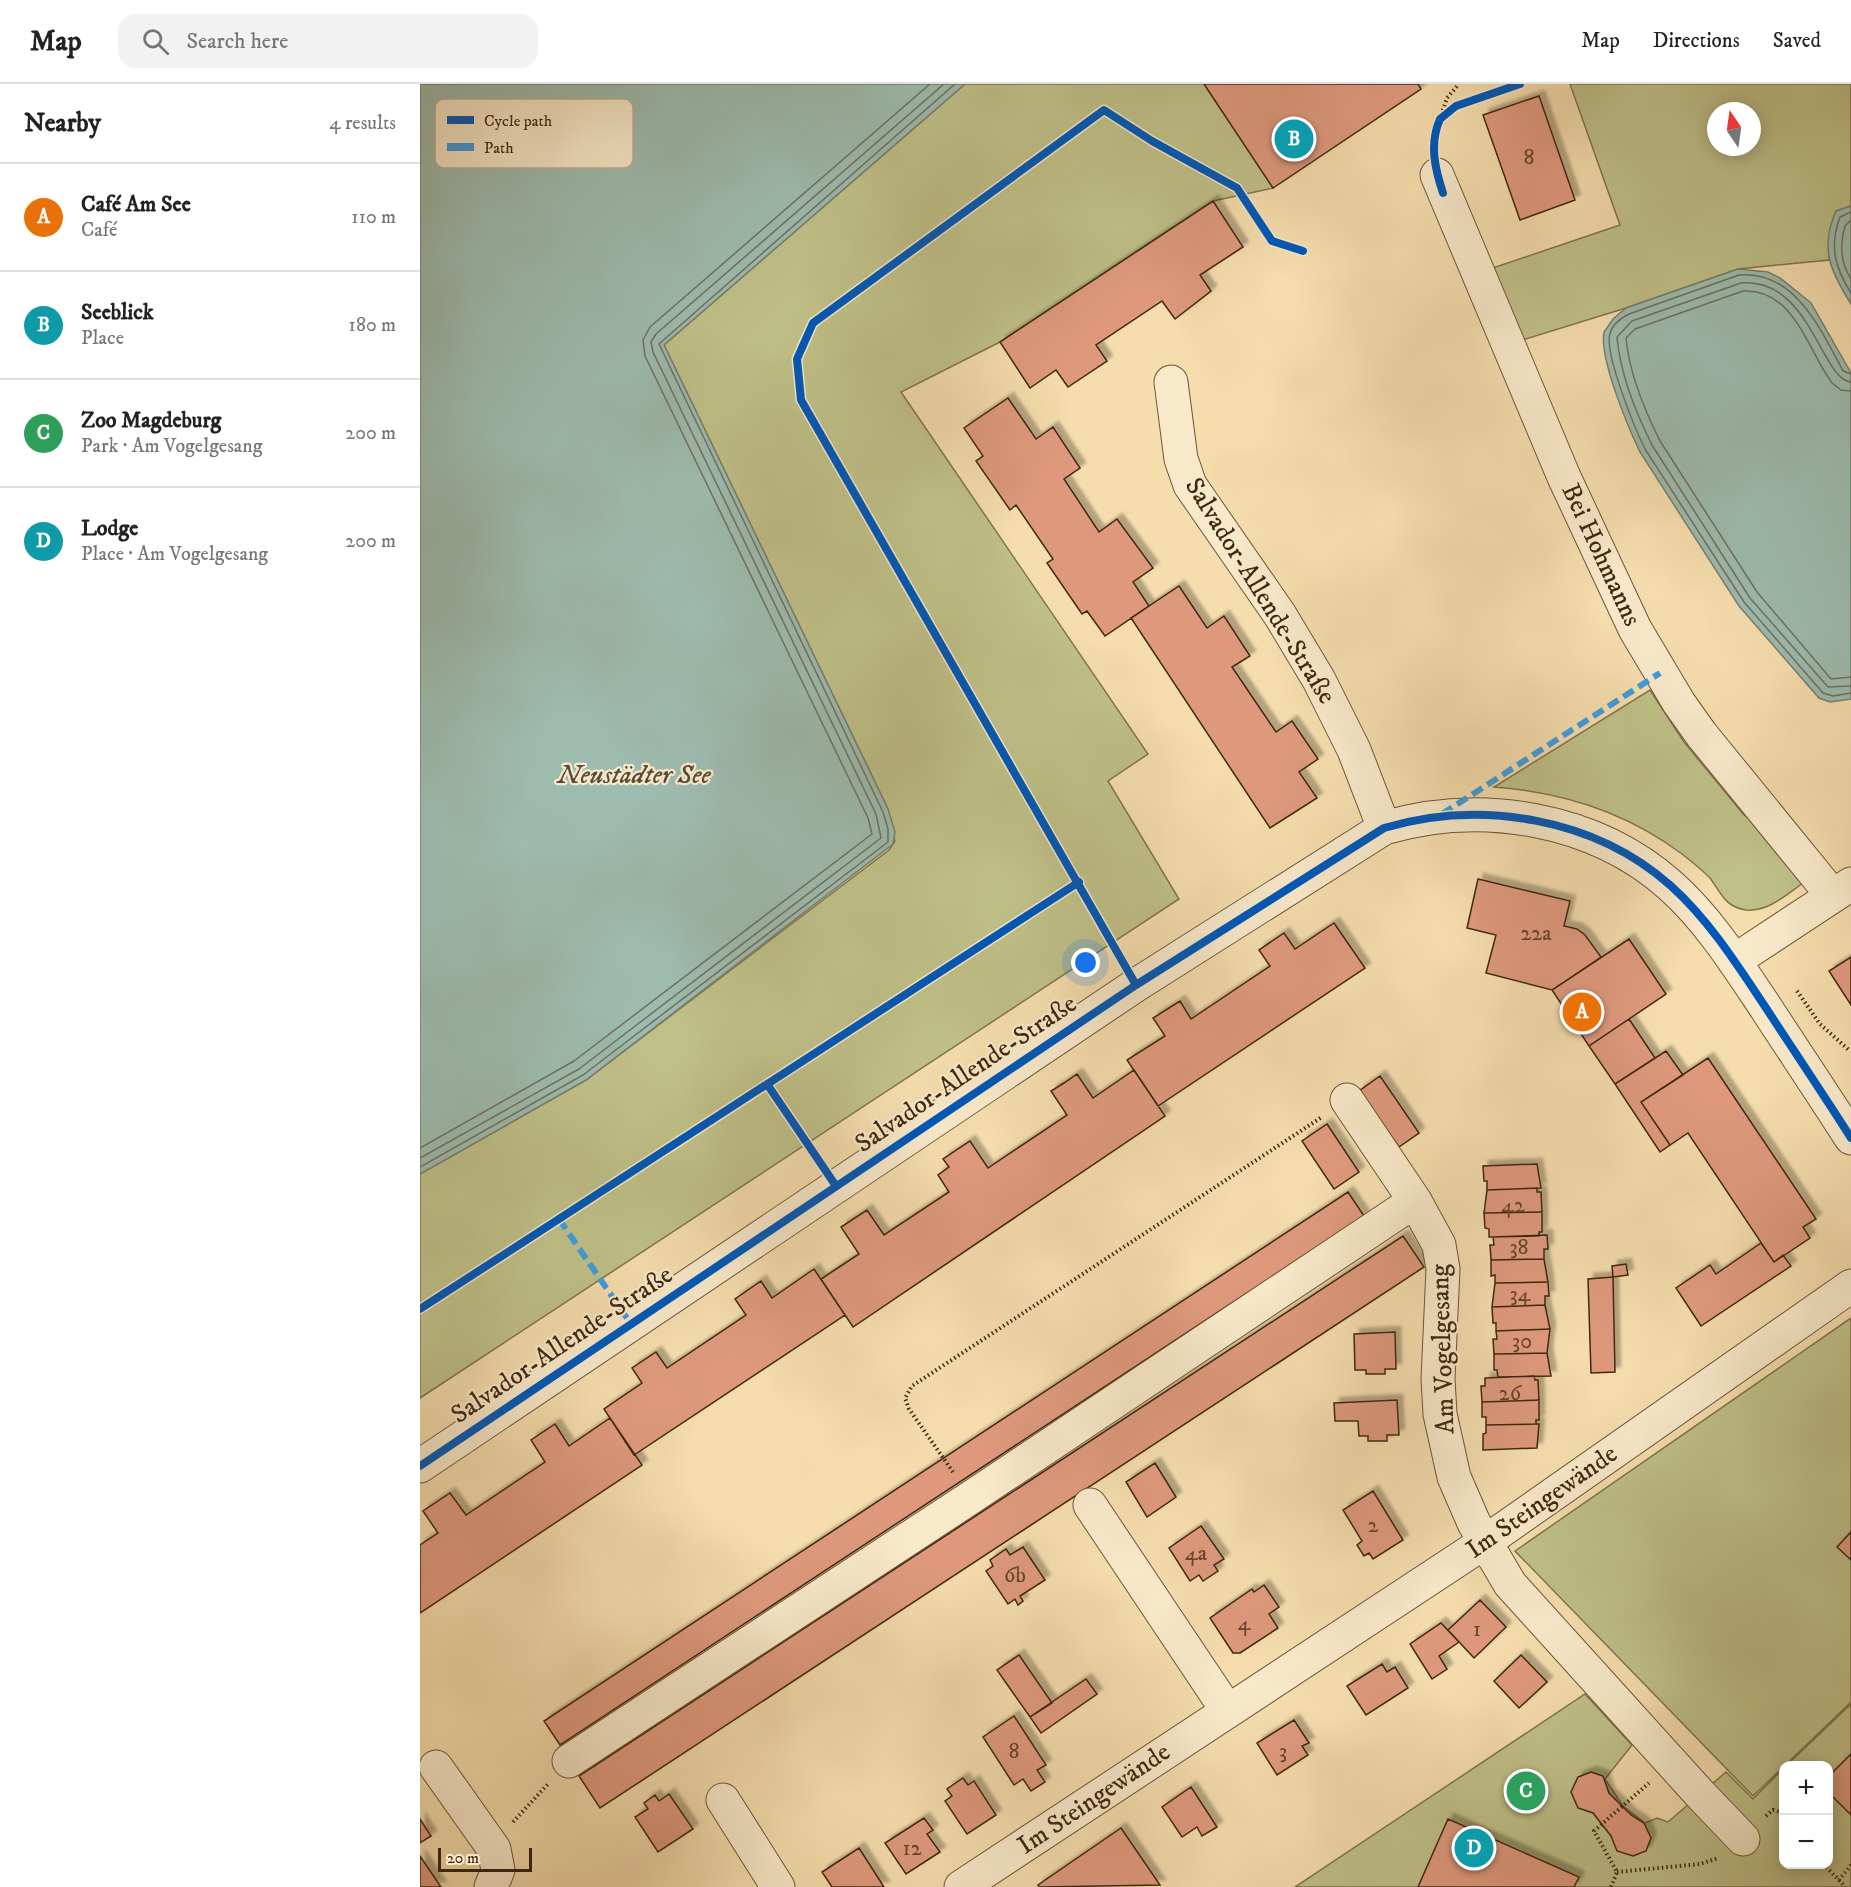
<!DOCTYPE html>
<html lang="en">
<head>
<meta charset="utf-8">
<style>
	body { margin:0; font-family:"IM FELL DW Pica",serif; background:#f2f2f2; color:#222 }
	.controls { position:absolute; right:18px; bottom:18px; display:grid; overflow:hidden; border-radius:12px; box-shadow:0 3px 15px #0003 }
	.controls button { width:54px; height:54px; display:grid; place-items:center; padding:0; border:0; border-bottom:2px solid #e0e0e0; background:#fff; color:#222; font:30px sans-serif }
	.compass { position:absolute; left:1287px; top:18px; width:54px; height:54px; border-radius:50%; background:#fff; box-shadow:0 3px 15px #0003; rotate:347deg }
	.scale { position:absolute; left:18px; bottom:15px; width:94px; box-sizing:border-box; padding-left:6px; border:3px solid #412710; border-top:0; font-size:16px; line-height:21px; white-space:nowrap; color:#412710; -webkit-text-stroke:4px #f8e9ca; paint-order:stroke }
	.you { position:absolute; left:666px; top:879px; width:21px; height:21px; margin:-15px; border:4px solid #fff; border-radius:50%; background:#1a73e8; box-shadow:0 0 0 9px #1a73e833 }
	.badge { display:grid; place-items:center; width:39px; height:39px; border-radius:50%; background:#8f2418; color:#fff; font-size:20px; font-weight:700 }
	.pin { position:absolute; translate:-50% -50%; border:3px solid #fff; box-shadow:0 2px 6px #0006 }
	.list { margin:0; padding:0; list-style:none }
	h2 { display:flex; justify-content:space-between; align-items:center; height:78px; margin:0; padding:0 24px; font-size:26px }
	h2 small { font-size:20px; font-weight:400; color:#767676 }
	.list li { display:grid; grid-template-columns:39px 1fr auto; gap:18px; align-items:center; box-sizing:border-box; height:108px; padding:0 24px; border-top:2px solid #e0e0e0 }
	.list b { display:block; font-size:22px; white-space:nowrap }
	.list p { margin:0; font-size:20px; white-space:nowrap; color:#767676 }
	.list em { font-size:20px; font-style:normal; color:#767676 }
	.icon { flex:none; width:33px; height:33px; fill:none; stroke:currentColor; stroke-width:2; stroke-linecap:round; stroke-linejoin:round }
	.map { position:relative; flex:none; width:1431px; height:1803px; overflow:hidden }
	header { display:flex; align-items:center; gap:36px; box-sizing:border-box; height:84px; padding:0 30px; background:#fff; border-bottom:2px solid #e0e0e0 }
	header strong { font-size:28px }
	nav { display:flex; gap:33px; margin-inline-start:auto; font-size:21px }
	.search { width:420px; height:54px; background:#f2f2f2; display:flex; align-items:center; gap:15px; box-sizing:border-box; padding:0 21px; border-radius:18px; color:#767676; font-size:22px }
	main { display:flex }
	aside { flex:1; background:#fff }
	.map>svg:first-child { display:block }
	.green { fill:#bfc088; stroke:#80744c; stroke-width:1.5; fill-rule:evenodd }
	.water { fill:#9dbbaf; stroke:#78806f; stroke-width:1.5 }
	.lines { fill:none; stroke-linecap:round; stroke-linejoin:round }
	.shore { stroke:#6f7160; stroke-width:1.5 }
	.building { fill:#de997d; stroke:#412710; stroke-width:1.5; filter:url(#shadow) }
	.minor-casing { stroke:#6e5437; stroke-width:35 }
	.path { stroke:#412710; stroke-width:4; stroke-dasharray:1.5 3; stroke-linecap:butt }
	.minor { stroke:#f8e9ca; stroke-width:33 }
	.quiet { stroke:#3f9cde; stroke-width:6; stroke-dasharray:12 6; stroke-linecap:butt }
	.cycleway-casing { stroke:#f8e9ca; stroke-width:11 }
	.cycleway { stroke:#0057b8; stroke-width:8 }
	.labels { text-anchor:middle; dominant-baseline:central; stroke-width:4.5; stroke-linejoin:round; paint-order:stroke }
	.number-label { font-size:22px; fill:#68442b }
	.street-label { font-size:26px; fill:#412710; stroke:#f8e9ca }
	.water-label { font-size:27px; font-style:italic; fill:#584c38; stroke:#f8e9ca }
	.key { fill:#f8e9ca; stroke:#c1af92; stroke-width:1.5 }
	.key-label { font-size:16px; fill:#412710 }
</style>
</head>
<body>
<header>
<strong>Map</strong>
<div class="search"><svg class="icon" aria-label="search" viewBox="0 0 24 24"><circle cx="10" cy="10" r="6"/><path d="M15 15l6 6"/></svg>Search here</div>
<nav><a>Map</a><a>Directions</a><a>Saved</a></nav>
</header>
<main>
<aside>
<h2>Nearby<small>4 results</small></h2>
<ul class="list">
<li><span class="badge" style="background:#e8710a">A</span><div><b>Café Am See</b><p>Café</p></div><em>110 m</em></li>
<li><span class="badge" style="background:#0f9aa8">B</span><div><b>Seeblick</b><p>Place</p></div><em>180 m</em></li>
<li><span class="badge" style="background:#2e9e5b">C</span><div><b>Zoo Magdeburg</b><p>Park · Am Vogelgesang</p></div><em>200 m</em></li>
<li><span class="badge" style="background:#0f9aa8">D</span><div><b>Lodge</b><p>Place · Am Vogelgesang</p></div><em>200 m</em></li>
</ul>
</aside>
<div class="map">
<svg width="1431" height="1803" viewBox="0 0 1431 1803">
	<defs>
		<filter id="shadow"><feDropShadow dx="5.5" dy="-5.5" stdDeviation="1.5" flood-color="#0004"/></filter>
	</defs>
	<rect width="100%" height="100%" fill="#f5ddad"/>
	<filter id="stains"><feTurbulence type="fractalNoise" baseFrequency=".00333" numOctaves="4"/><feColorMatrix values="0 0 0 0 .2 0 0 0 0 .09 0 0 0 0 .02 0 0 0 .5 -.17"/></filter>
	<radialGradient id="worn" r=".72"><stop offset=".6" stop-color="#630" stop-opacity="0"/><stop offset="1" stop-color="#630" stop-opacity=".3"/></radialGradient>
	<path class="green" d="M 545,0 L 784,0 L 853,104 L 793,117 L 580,258 L 481,308 L 728,670 L 688,697 L 759,815 L 0,1314 L 0,1090 L 166,996 L 469,766 L 475,757 L 468,725 L 244,261 Z
		M 1150,0 L 1431,0 L 1431,122 L 1416,127 L 1410,147 L 1409,176 L 1318,185 L 1206,224 L 1096,258 L 1070,185 L 1200,141 ZM 1296,27 L 1332,27 L 1332,63 L 1296,63 Z
		M 1230,606 L 1264,658 L 1324,731 L 1350,749 L 1383,799 C 1366,811 1348,828 1326,826 C 1305,823 1301,809 1290,794 C 1282,786 1271,777 1262,770 C 1206,728 1144,708 1074,703 Z
		M 1431,1234 L 1431,1618 L 1333,1712 L 1095,1467 Z
		M 1165,1610 L 1212,1661 L 1185,1695 L 1203,1722 L 1225,1739 L 1237,1734 L 1248,1738 L 1306,1688 L 1333,1715 L 1363,1685 L 1364,1780 L 1408,1780 L 1408,1682 L 1367,1681 L 1431,1620 L 1431,1803 L 875,1803 Z"/>
	<path class="water" d="M 0,0 L 545,0 L 244,261 L 468,725 L 475,748 L 473,760 L 166,996 L 0,1090 Z
		M 1431,122 L 1431,220 C 1411,188 1399,165 1416,127 Z
		M 1318,185 L 1348,188 L 1360,194 L 1391,219 L 1431,289 L 1431,615 L 1410,618 L 1399,614 L 1319,522 L 1220,368 C 1208,343 1179,274 1184,248 L 1193,235 L 1206,224 Z"/>
	<g class="lines">
		<path class="shore" d="M 1431,128 L 1420,133 C 1409,162 1415,184 1431,209
			M 1431,136 L 1425,142 C 1420,161 1420,178 1431,195
			M 1431,290 L 1423,287 C 1401,246 1375,186 1319,191 L 1209,230 C 1201,234 1192,241 1190,250 C 1184,269 1215,345 1225,365 L 1324,518 L 1403,609 L 1413,612 L 1431,609
			M 1431,298 C 1401,296 1390,193 1321,199 L 1212,237 L 1197,253 C 1200,289 1216,329 1232,361 L 1330,514 L 1408,603 L 1431,602
			M 1431,307 L 1421,306 L 1412,299 C 1388,267 1374,204 1323,207 L 1215,245 L 1206,254 C 1209,288 1225,327 1240,357 L 1337,508 L 1411,595 L 1431,593
			M 0,1064 L 154,977 L 452,750 L 448,734 L 225,272 L 223,256 L 230,243 L 510,0
			M 0,1074 L 159,985 L 461,754 L 456,730 L 233,268 L 231,258 L 236,250 L 524,0
			M 0,1083 L 163,991 L 468,758 L 468,745 L 463,728 L 239,260 L 535,0"/>
	</g>
	<path class="building" d="M 784,0 L 998,0 L 1001,5 L 853,104 Z
		M 1119,12 L 1155,116 L 1100,136 L 1063,31 Z
		M 793,117 L 823,163 L 780,191 L 791,207 L 755,235 L 742,217 L 676,261 L 687,277 L 648,303 L 636,286 L 610,304 L 580,258 Z
		M 588,314 L 616,355 L 633,343 L 660,384 L 644,395 L 679,448 L 697,435 L 733,484 L 713,498 L 729,522 L 685,552 L 667,527 L 662,530 L 627,479 L 633,475 L 596,421 L 590,426 L 556,377 L 563,372 L 544,344 Z
		M 759,502 L 787,544 L 804,532 L 830,572 L 812,583 L 856,648 L 872,637 L 898,675 L 879,688 L 897,714 L 850,744 L 711,534 Z
		M 1058,795 L 1150,817 L 1144,842 L 1157,845 L 1165,851 L 1181,873 L 1132,906 L 1066,889 L 1076,851 L 1047,844 Z
		M 914,839 L 945,884 L 738,1022 L 707,976 L 745,952 L 733,934 L 760,917 L 771,935 L 850,882 L 839,866 L 864,849 L 875,865 Z
		M 1209,855 L 1246,910 L 1169,962 L 1132,906 Z
		M 1431,873 L 1431,921 L 1409,887 Z
		M 1209,935 L 1235,974 L 1195,1000 L 1169,962 Z
		M 1246,967 L 1263,991 L 1221,1018 L 1250,1061 L 1240,1068 L 1195,1000 Z
		M 1288,974 L 1396,1135 L 1383,1143 L 1390,1154 L 1354,1178 L 1268,1049 L 1250,1061 L 1221,1018 Z
		M 714,986 L 745,1032 L 433,1243 L 401,1195 L 439,1170 L 421,1143 L 447,1126 L 464,1151 L 529,1108 L 518,1091 L 529,1083 L 523,1075 L 550,1057 L 568,1084 L 647,1031 L 631,1007 L 644,999 L 657,990 L 673,1014 Z
		M 960,992 L 999,1049 L 979,1063 L 939,1007 Z
		M 907,1040 L 939,1088 L 914,1105 L 882,1057 Z
		M 1117,1080 L 1121,1104 L 1067,1106 L 1067,1097 L 1064,1097 L 1063,1082 Z
		M 1117,1104 L 1117,1108 L 1121,1108 L 1122,1128 L 1064,1129 L 1067,1106 Z
		M 928,1108 L 944,1132 L 140,1661 L 124,1637 Z
		M 1122,1128 L 1122,1148 L 1119,1148 L 1119,1152 L 1069,1153 L 1069,1145 L 1065,1144 L 1064,1129 Z
		M 1127,1151 L 1128,1165 L 1124,1165 L 1124,1175 L 1071,1176 L 1070,1161 L 1074,1161 L 1073,1153 Z
		M 983,1152 L 1004,1183 L 180,1724 L 159,1692 Z
		M 1341,1159 L 1354,1178 L 1363,1171 L 1371,1182 L 1281,1242 L 1256,1204 L 1290,1181 L 1296,1190 Z
		M 1124,1175 L 1128,1198 L 1075,1199 L 1075,1191 L 1071,1192 L 1071,1176 Z
		M 1206,1180 L 1208,1191 L 1193,1193 L 1192,1182 Z
		M 394,1185 L 425,1231 L 214,1371 L 184,1325 L 222,1299 L 212,1284 L 236,1268 L 247,1284 L 326,1231 L 315,1215 L 341,1197 L 352,1214 Z
		M 1193,1193 L 1195,1288 L 1171,1289 L 1168,1195 Z
		M 1128,1198 L 1129,1212 L 1125,1212 L 1125,1221 L 1072,1223 L 1075,1199 Z
		M 1125,1221 L 1130,1245 L 1076,1247 L 1076,1239 L 1073,1239 L 1072,1223 Z
		M 1130,1245 L 1127,1269 L 1074,1270 L 1073,1255 L 1077,1255 L 1076,1247 Z
		M 975,1248 L 976,1285 L 965,1285 L 965,1290 L 946,1290 L 946,1286 L 935,1286 L 934,1250 Z
		M 1127,1269 L 1131,1292 L 1078,1293 L 1077,1286 L 1074,1286 L 1074,1270 Z
		M 1114,1292 L 1115,1296 L 1118,1296 L 1119,1316 L 1062,1318 L 1061,1302 L 1065,1302 L 1065,1294 Z
		M 977,1316 L 979,1351 L 967,1351 L 967,1357 L 948,1357 L 948,1352 L 939,1352 L 938,1337 L 915,1337 L 914,1319 Z
		M 1119,1316 L 1119,1336 L 1116,1336 L 1116,1340 L 1066,1341 L 1066,1333 L 1062,1333 L 1062,1318 Z
		M 190,1334 L 222,1381 L 0,1529 L 0,1461 L 18,1449 L 3,1427 L 30,1409 L 46,1431 L 125,1378 L 111,1356 L 135,1340 L 149,1362 Z
		M 1116,1340 L 1119,1340 L 1117,1364 L 1063,1366 L 1063,1350 L 1066,1349 L 1066,1341 Z
		M 735,1379 L 756,1413 L 727,1433 L 706,1398 Z
		M 953,1407 L 983,1456 L 953,1475 L 949,1469 L 944,1472 L 937,1461 L 942,1457 L 923,1426 Z
		M 781,1442 L 804,1475 L 794,1481 L 798,1487 L 783,1497 L 779,1491 L 770,1497 L 749,1464 Z
		M 1431,1448 L 1431,1476 L 1417,1463 Z
		M 603,1463 L 625,1496 L 600,1512 L 603,1517 L 598,1521 L 595,1515 L 588,1520 L 566,1487 L 573,1482 L 570,1476 L 586,1465 L 590,1471 Z
		M 844,1501 L 859,1523 L 849,1530 L 858,1544 L 820,1569 L 813,1569 L 790,1534 L 832,1505 L 834,1508 Z
		M 1060,1516 L 1086,1543 L 1054,1574 L 1028,1546 Z
		M 1021,1539 L 1039,1558 L 1019,1572 L 1027,1585 L 1012,1595 L 990,1560 Z
		M 599,1571 L 632,1619 L 610,1633 L 577,1586 Z
		M 1101,1571 L 1127,1598 L 1099,1624 L 1074,1597 Z
		M 962,1580 L 967,1588 L 975,1583 L 988,1604 L 946,1631 L 927,1602 Z
		M 666,1595 L 677,1610 L 621,1649 L 610,1633 Z
		M 594,1632 L 626,1681 L 617,1686 L 625,1698 L 611,1707 L 603,1695 L 594,1701 L 563,1653 Z
		M 874,1636 L 889,1659 L 882,1662 L 888,1671 L 857,1691 L 837,1659 Z
		M 1431,1670 L 1431,1731 L 1408,1708 L 1408,1693 Z
		M 1171,1688 L 1183,1692 L 1189,1709 L 1211,1731 L 1224,1739 L 1231,1754 L 1226,1767 L 1213,1772 L 1197,1767 L 1191,1752 L 1173,1729 L 1158,1724 L 1151,1708 L 1158,1693 Z
		M 543,1694 L 548,1701 L 554,1697 L 576,1731 L 547,1750 L 525,1717 L 532,1712 L 527,1705 Z
		M 771,1703 L 797,1743 L 782,1752 L 777,1743 L 762,1753 L 742,1723 Z
		M 249,1710 L 273,1745 L 238,1768 L 215,1733 L 228,1725 L 224,1719 L 235,1711 L 239,1717 Z
		M 504,1734 L 513,1746 L 507,1750 L 520,1768 L 486,1790 L 465,1759 Z
		M 0,1735 L 11,1752 L 0,1759 Z
		M 1028,1735 L 1159,1793 L 1154,1803 L 998,1803 Z
		M 701,1744 L 740,1801 L 619,1803 L 618,1801 Z
		M 439,1764 L 464,1803 L 412,1803 L 402,1788 Z
		M 0,1772 L 21,1803 L 0,1803 Z"/>
	<g class="lines">
		<g class="minor-casing">
			<path id="minor" d="M 1017,91 L 1144,393 L 1215,545 L 1259,619 L 1281,650 L 1413,812
				M 751,298 L 761,375 L 770,401 L 860,531 L 899,596 L 934,666 L 964,744
				M 1314,877 L 1431,800
				M 927,1016 L 995,1117 L 1019,1161 L 1023,1185 L 1018,1295 L 1020,1330 L 1034,1393 L 1054,1439 L 1090,1500 L 1280,1710 L 1323,1755
				M 0,1382 L 716,901 L 964,744 C 1061,715 1175,734 1251,802 C 1289,836 1318,882 1346,924 C 1374,967 1403,1010 1431,1054
				M 670,1421 L 807,1626
				M 149,1677 L 550,1414 L 995,1117
				M 16,1683 L 74,1765 L 78,1786 L 71,1803
				M 303,1716 L 358,1803
				M 541,1803 L 1065,1458 L 1431,1202"/>
		</g>
		<path class="path" d="M 1020,35 L 1027,14 L 1039,0
			M 1377,907 L 1400,940 L 1430,967
			M 533,1388 L 489,1325 L 485,1314 L 492,1302 L 902,1033
			M 1346,1732 L 1353,1726 L 1364,1729
			M 93,1738 L 128,1700
			M 1403,1780 L 1419,1796 L 1431,1781
			M 1197,1788 L 1280,1780 L 1298,1774
			M 1419,1796 L 1425,1803
			M 1191,1803 L 1197,1788 L 1174,1747 L 1229,1699"/>
		<use href="#minor" class="minor"/>
		<path class="quiet" d="M 1022,730 L 1240,589
			M 139,1135 L 211,1240"/>
		<g class="cycleway-casing">
			<path id="cycleway" d="M 1023,109 C 1015,85 1009,60 1020,35 L 1036,22 L 1100,0
				M 716,901 L 381,316 L 377,275 L 393,239 L 684,26 L 732,57 L 817,104 L 852,157 L 883,167
				M 347,1000 L 416,1102
				M 0,1225 L 659,798
				M 0,1382 L 716,901 L 964,744 C 1061,715 1175,734 1251,802 C 1289,836 1318,882 1346,924 C 1374,967 1403,1010 1431,1054"/>
		</g>
		<use href="#cycleway" class="cycleway"/>
	</g>
	<g class="labels">
		<g class="number-label">
			<text x="1109" y="73">8</text>
			<text x="1116" y="849">22a</text>
			<text x="1093" y="1121">42</text>
			<text x="1099" y="1163">38</text>
			<text x="1100" y="1210">34</text>
			<text x="1102" y="1257">30</text>
			<text x="1090" y="1309">26</text>
			<text x="953" y="1441">2</text>
			<text x="776" y="1469">4a</text>
			<text x="595" y="1491">6b</text>
			<text x="824" y="1539">4</text>
			<text x="1057" y="1545">1</text>
			<text x="594" y="1667">8</text>
			<text x="863" y="1667">3</text>
			<text x="492" y="1764">12</text>
		</g>
		<g class="street-label">
			<text transform="translate(1181 471) rotate(65)">Bei Hohmanns</text>
			<text transform="translate(840 507) rotate(58)">Salvador-Allende-Straße</text>
			<text transform="translate(546 990) rotate(-34)">Salvador-Allende-Straße</text>
			<text transform="translate(142 1261) rotate(-34)">Salvador-Allende-Straße</text>
			<text transform="translate(1023 1265) rotate(-92)">Am Vogelgesang</text>
			<text transform="translate(1122 1418) rotate(-35)">Im Steingewände</text>
			<text transform="translate(674 1715) rotate(-34)">Im Steingewände</text>
		</g>
		<g class="water-label">
			<text x="214" y="691">Neustädter See</text>
		</g>
	</g>
	<rect x="15" y="15" width="198" height="69" rx="9" class="key"/>
	<rect x="27" y="32" width="27" height="8" fill="#0057b8"/>
	<rect x="27" y="59" width="27" height="8" fill="#3f9cde"/>
	<g class="key-label">
		<text x="64" y="42">Cycle path</text>
		<text x="64" y="69">Path</text>
	</g>
	<rect width="100%" height="100%" filter="url(#stains)"/>
	<rect width="100%" height="100%" fill="url(#worn)"/>
</svg>
<div class="controls">
<button>+</button>
<button>−</button>
</div>
<svg class="compass" viewBox="-18 -18 36 36"><path d="M0-13l5 13h-10z" fill="#e53935"/><path d="M0 13l5-13h-10z" fill="#767676"/></svg>
<div class="scale">20 m</div>
<div class="you"></div>
<div class="pin badge" style="left:1162px;top:928px;background:#e8710a">A</div>
<div class="pin badge" style="left:874px;top:55px;background:#0f9aa8">B</div>
<div class="pin badge" style="left:1106px;top:1707px;background:#2e9e5b">C</div>
<div class="pin badge" style="left:1054px;top:1764px;background:#0f9aa8">D</div>
</div>
</main>
</body>
</html>
